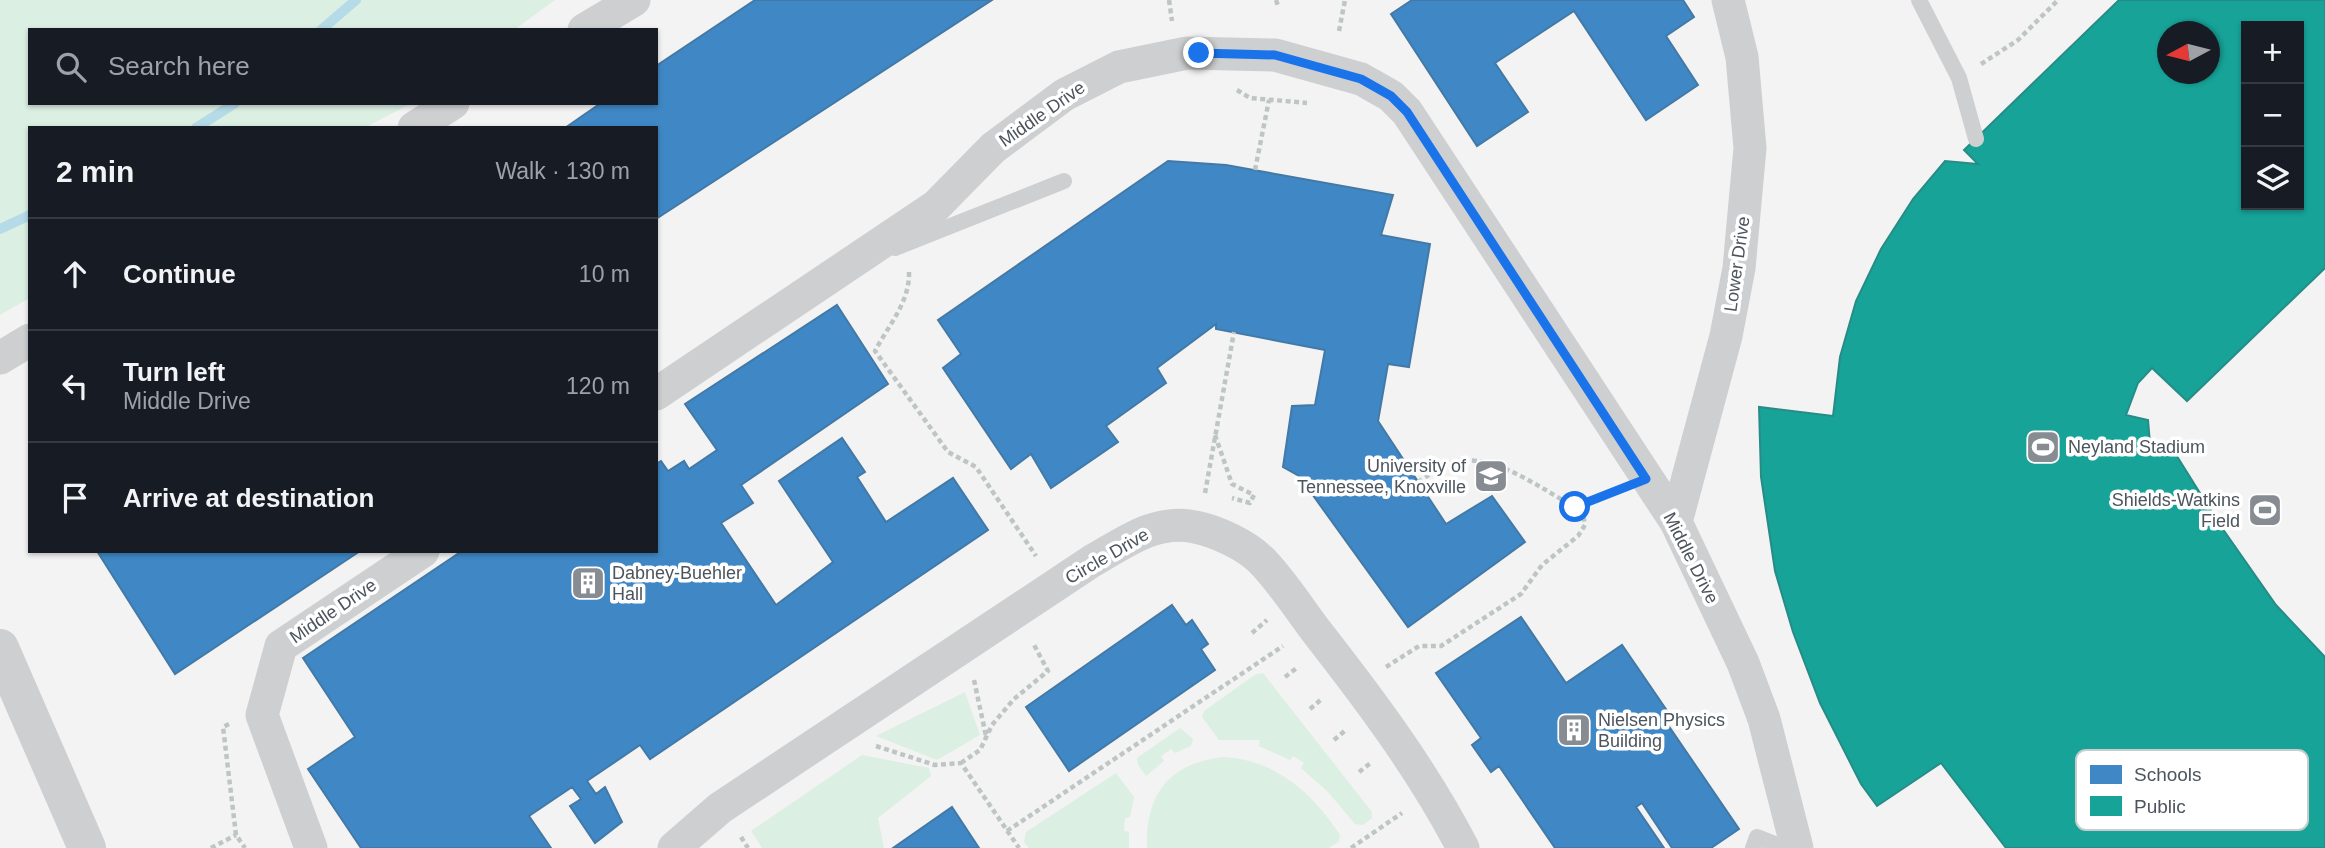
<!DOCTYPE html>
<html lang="en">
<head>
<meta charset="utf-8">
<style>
	body { margin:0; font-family:Helvetica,sans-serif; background:#242831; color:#f1f3f6 }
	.controls { position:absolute; right:21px; top:21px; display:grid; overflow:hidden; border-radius:0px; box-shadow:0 2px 5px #0004 }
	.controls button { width:63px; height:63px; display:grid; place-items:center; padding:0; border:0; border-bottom:2px solid #363941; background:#171b24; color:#f1f3f6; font:35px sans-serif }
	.compass { position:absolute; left:2157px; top:21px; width:63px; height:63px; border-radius:50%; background:#171b24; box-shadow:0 2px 5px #0004; rotate:263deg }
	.stop { position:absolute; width:21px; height:21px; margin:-16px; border:5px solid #1a73e8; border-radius:50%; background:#fff }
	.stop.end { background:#1a73e8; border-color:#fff; box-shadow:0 2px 7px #0008 }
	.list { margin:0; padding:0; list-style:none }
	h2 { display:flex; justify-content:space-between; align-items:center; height:91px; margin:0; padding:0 28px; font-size:30px }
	h2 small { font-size:23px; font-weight:400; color:#9ea1a6 }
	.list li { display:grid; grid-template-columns:46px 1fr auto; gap:21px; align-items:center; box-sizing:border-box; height:112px; padding:0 28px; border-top:2px solid #363941 }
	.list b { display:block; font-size:26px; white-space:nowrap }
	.list p { margin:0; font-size:23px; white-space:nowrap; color:#9ea1a6 }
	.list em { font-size:23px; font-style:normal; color:#9ea1a6 }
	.icon { flex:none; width:38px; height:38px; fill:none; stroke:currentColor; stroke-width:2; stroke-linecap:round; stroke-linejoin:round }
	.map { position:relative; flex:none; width:2325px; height:848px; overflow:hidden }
	.search { position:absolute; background:#171b24; box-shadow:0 2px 5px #0004; left:28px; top:28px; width:630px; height:77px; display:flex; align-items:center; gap:18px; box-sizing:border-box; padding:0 24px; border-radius:0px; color:#9ea1a6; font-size:26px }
	.panel { position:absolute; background:#171b24; box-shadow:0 2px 5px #0004; left:28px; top:126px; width:630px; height:427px; border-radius:0px }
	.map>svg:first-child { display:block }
	.green { fill:#dbefe3 }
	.schools { fill:#3f88c5; stroke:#4379a6; stroke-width:2 }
	.public { fill:#17a398; stroke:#278c87; stroke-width:2; fill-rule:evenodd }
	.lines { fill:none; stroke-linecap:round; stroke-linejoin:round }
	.stream { stroke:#b5dbe8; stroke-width:10 }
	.path { stroke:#bdc6c3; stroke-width:4.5; stroke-dasharray:5 3.5; stroke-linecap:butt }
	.lane { stroke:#cdcfd1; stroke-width:16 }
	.street { stroke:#cdcfd1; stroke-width:33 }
	.secondary { stroke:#cecfd1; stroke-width:38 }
	.route { stroke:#1a73e8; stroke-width:9 }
	.labels { text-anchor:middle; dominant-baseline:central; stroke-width:7; stroke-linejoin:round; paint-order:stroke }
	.street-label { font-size:18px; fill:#4c555e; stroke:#fff }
	.poi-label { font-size:18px; fill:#4c555e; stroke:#fff; text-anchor:start }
	.key { fill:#fff; stroke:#c9cccf; stroke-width:2 }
	.key-label { font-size:19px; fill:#4c555e }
</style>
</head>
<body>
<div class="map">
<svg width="2325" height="848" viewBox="0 0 2325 848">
	<rect width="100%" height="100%" fill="#f4f3f3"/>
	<path class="green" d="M 0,0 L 555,0 L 514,30 L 30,30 L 30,103 L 412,103 L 364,128 L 30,128 L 30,298 L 0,315 Z
		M 1263,673 L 1372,812 L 1372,818 L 1363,825 L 1355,824 L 1328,792 L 1301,768 L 1304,763 L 1293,756 L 1290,760 L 1259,746 L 1260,740 L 1219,740 L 1202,717 L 1204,711 L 1256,674 Z
		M 965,692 L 980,735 L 937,760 L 876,736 Z
		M 1180,728 L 1193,739 L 1191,746 L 1175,753 L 1171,749 L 1161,756 L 1164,761 L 1146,776 L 1138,765 L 1137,758 Z
		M 862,755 L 929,768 L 931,776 L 878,818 L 884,848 L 762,848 L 751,831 Z
		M 1223,757 C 1274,759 1313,793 1340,835 L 1339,841 L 1329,848 L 1147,848 C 1145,795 1169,763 1223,757 Z
		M 1116,773 L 1134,797 L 1130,817 L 1125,818 L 1124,831 L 1129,832 L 1129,848 L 1029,848 L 1024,842 L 1026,832 Z"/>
	<path class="schools" d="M 755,0 L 992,0 L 656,219 L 656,128 L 565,128 L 601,103 L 656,103 L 656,66 Z
		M 1412,0 L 1683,0 L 1694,17 L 1666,36 L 1698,85 L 1646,120 L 1574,11 L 1495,63 L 1528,112 L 1477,146 L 1391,14 Z
		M 1168,161 L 1226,165 L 1393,195 L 1381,235 L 1430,244 L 1409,367 L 1388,364 L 1378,421 L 1446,524 L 1492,496 L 1525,542 L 1408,627 L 1299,476 L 1283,467 L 1292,406 L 1315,405 L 1325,350 L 1216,329 L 1216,324 L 1157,368 L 1166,383 L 1106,426 L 1118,442 L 1051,488 L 1031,454 L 1011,469 L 943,368 L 961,354 L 938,320 Z
		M 837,305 L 888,384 L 741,485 L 753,503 L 721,523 L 776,605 L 833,562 L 779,481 L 842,438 L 865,472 L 857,477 L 886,522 L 953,478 L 988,530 L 650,759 L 640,745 L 587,781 L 596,794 L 605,787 L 622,822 L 595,843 L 570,806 L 581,799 L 572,787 L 529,816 L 551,848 L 361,848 L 308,769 L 355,737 L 303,658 L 462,551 L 656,551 L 656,464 L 661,461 L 668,471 L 684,461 L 689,469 L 717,450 L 685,404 Z
		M 97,551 L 360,551 L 175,674 Z
		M 1172,605 L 1186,625 L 1192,620 L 1208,644 L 1201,649 L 1215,670 L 1069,771 L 1026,707 Z
		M 1521,617 L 1566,683 L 1622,645 L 1672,718 L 1666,722 L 1739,829 L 1711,848 L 1672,848 L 1642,803 L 1636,807 L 1664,848 L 1555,848 L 1499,766 L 1491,772 L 1472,745 L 1481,738 L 1436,673 Z
		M 952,807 L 979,848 L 893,848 Z"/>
	<path class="public" d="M 2119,0 L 2325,0 L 2325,268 L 2187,401 L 2152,368 L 2138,383 L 2126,415 L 2148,420 L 2151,455 L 2173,450 L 2220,525 L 2276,605 L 2325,657 L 2325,848 L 2006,848 L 1941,763 L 1877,806 L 1861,784 L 1820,703 L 1793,632 L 1775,571 L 1761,477 L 1759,407 L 1833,416 L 1840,357 L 1856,301 L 1881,249 L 1913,199 L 1945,161 L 1978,164 L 1964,150 ZM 2246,26 L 2299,26 L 2299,205 L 2246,205 ZM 2168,32 L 2210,32 L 2210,74 L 2168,74 Z"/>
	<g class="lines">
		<path class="stream" d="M 321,30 L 356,0
			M 196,128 L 235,103
			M 0,229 L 30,215"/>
		<path class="path" d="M 1169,0 L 1172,21
			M 1276,0 L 1278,6
			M 1339,31 L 1345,0
			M 1981,64 L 2018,40 L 2058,0
			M 1237,90 L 1250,98 L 1307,103
			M 1255,170 L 1269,100
			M 909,272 C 910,302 888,326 875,351 L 948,452 L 976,467 L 1036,556
			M 1215,435 L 1232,484 L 1254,495 L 1250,503 L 1232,498
			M 1205,493 L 1234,332
			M 1575,507 L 1613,492
			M 1252,633 L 1267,620
			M 1386,667 L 1419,646 L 1441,646 L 1521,594 L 1542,565 L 1578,536 L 1585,525 L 1583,514 L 1575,507 C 1541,489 1498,455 1457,461 C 1443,463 1430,475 1418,482
			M 1285,677 L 1298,667
			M 974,680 L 986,736
			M 1310,709 L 1323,698
			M 229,724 L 223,727 L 236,835 L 245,848
			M 1334,740 L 1347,729
			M 876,746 L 935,765 L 961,763 L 1019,848
			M 961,763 L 980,750 L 992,725 L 1014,699 L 1048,671 L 1033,643
			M 1359,772 L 1372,762
			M 1007,831 L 1283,646
			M 741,837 L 748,848
			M 211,848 L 236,835
			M 1351,848 L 1402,813"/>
		<path class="lane" d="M 1919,0 L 1959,78 L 1976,139
			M 895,248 L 1064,181
			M 1753,848 L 1757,837 L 1785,848"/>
		<path class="street" d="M 584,30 L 634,0
			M 414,128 L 453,103
			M 0,358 L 30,340
			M 656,394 L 936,206 L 993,148 L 1064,95 L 1119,67 L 1187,53 L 1275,55 L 1361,79 L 1391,96 L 1407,112 L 1676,522 L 1743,663 L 1764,719 L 1797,848
			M 1676,522 L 1726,336 L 1739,268 L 1750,148 L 1742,57 L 1728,0
			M 311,848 L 262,715 L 281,646 L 423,551
			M 674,848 L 720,808 L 1092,561 C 1124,543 1156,518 1195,527 C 1216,531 1246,545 1261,560 C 1283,582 1301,612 1320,636 C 1373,704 1423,771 1463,848"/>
		<path class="secondary" d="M 0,648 L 87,848"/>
	</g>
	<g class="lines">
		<path class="route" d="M 1199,53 L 1275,55 L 1361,79 L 1391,96 L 1407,112 L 1646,479 L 1575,507"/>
	</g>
	<defs>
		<g id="stadium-square" transform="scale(1.75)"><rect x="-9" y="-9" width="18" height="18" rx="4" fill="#878c92" stroke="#fff"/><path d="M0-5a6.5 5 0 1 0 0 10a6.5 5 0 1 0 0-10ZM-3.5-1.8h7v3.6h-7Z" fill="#fff"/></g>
		<g id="university-square" transform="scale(1.75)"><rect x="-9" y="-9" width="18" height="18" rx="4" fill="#878c92" stroke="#fff"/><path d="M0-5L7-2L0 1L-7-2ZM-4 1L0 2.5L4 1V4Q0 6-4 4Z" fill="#fff"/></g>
		<g id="building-square" transform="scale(1.75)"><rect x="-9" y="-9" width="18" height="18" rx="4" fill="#878c92" stroke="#fff"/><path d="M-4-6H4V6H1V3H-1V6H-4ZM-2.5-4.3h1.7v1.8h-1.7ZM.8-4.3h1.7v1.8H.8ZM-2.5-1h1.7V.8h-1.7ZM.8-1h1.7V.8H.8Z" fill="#fff"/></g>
	</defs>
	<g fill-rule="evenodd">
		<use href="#stadium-square" x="2043" y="447"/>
		<use href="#university-square" x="1491" y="476"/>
		<use href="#stadium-square" x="2265" y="510"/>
		<use href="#building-square" x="588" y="583"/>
		<use href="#building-square" x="1574" y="730"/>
	</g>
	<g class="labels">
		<g class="street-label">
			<text transform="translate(1042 114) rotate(-35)">Middle Drive</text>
			<text transform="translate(1737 264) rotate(-82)">Lower Drive</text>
			<text transform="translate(1107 556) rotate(-30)">Circle Drive</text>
			<text transform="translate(1691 558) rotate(63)">Middle Drive</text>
			<text transform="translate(333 611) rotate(-34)">Middle Drive</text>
		</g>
		<g class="poi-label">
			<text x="2068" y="447">Neyland Stadium</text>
			<text x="1466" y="466" text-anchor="end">University of<tspan x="1466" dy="21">Tennessee, Knoxville</tspan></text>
			<text x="2240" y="500" text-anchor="end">Shields-Watkins<tspan x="2240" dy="21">Field</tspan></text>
			<text x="612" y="573">Dabney-Buehler<tspan x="612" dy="21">Hall</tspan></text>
			<text x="1598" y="720">Nielsen Physics<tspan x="1598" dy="21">Building</tspan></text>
		</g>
	</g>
	<rect x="2076" y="750" width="232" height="80" rx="10" class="key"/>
	<rect x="2090" y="765" width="32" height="19" fill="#3f88c5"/>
	<rect x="2090" y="796" width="32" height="20" fill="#17a398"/>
	<g class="key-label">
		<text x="2134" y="781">Schools</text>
		<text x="2134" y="813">Public</text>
	</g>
</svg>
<div class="controls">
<button>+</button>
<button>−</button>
<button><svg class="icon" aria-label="layers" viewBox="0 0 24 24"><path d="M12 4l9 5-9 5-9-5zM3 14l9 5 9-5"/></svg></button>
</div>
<svg class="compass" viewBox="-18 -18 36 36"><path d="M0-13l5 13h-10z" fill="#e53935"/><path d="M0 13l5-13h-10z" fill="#9ea1a6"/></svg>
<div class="stop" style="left:1575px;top:507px"></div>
<div class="stop end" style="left:1199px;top:53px"></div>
<div class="search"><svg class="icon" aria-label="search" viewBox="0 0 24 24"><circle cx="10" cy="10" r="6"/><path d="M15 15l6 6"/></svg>Search here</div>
<section class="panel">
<h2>2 min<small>Walk · 130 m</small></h2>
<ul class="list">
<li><svg class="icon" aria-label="ahead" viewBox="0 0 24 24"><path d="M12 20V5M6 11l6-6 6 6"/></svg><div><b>Continue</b></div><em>10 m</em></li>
<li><svg class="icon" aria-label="left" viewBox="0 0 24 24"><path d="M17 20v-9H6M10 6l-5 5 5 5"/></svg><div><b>Turn left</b><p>Middle Drive</p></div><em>120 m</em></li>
<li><svg class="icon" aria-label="arrive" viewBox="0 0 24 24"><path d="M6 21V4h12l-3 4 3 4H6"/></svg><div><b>Arrive at destination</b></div></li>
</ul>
</section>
</div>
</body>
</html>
